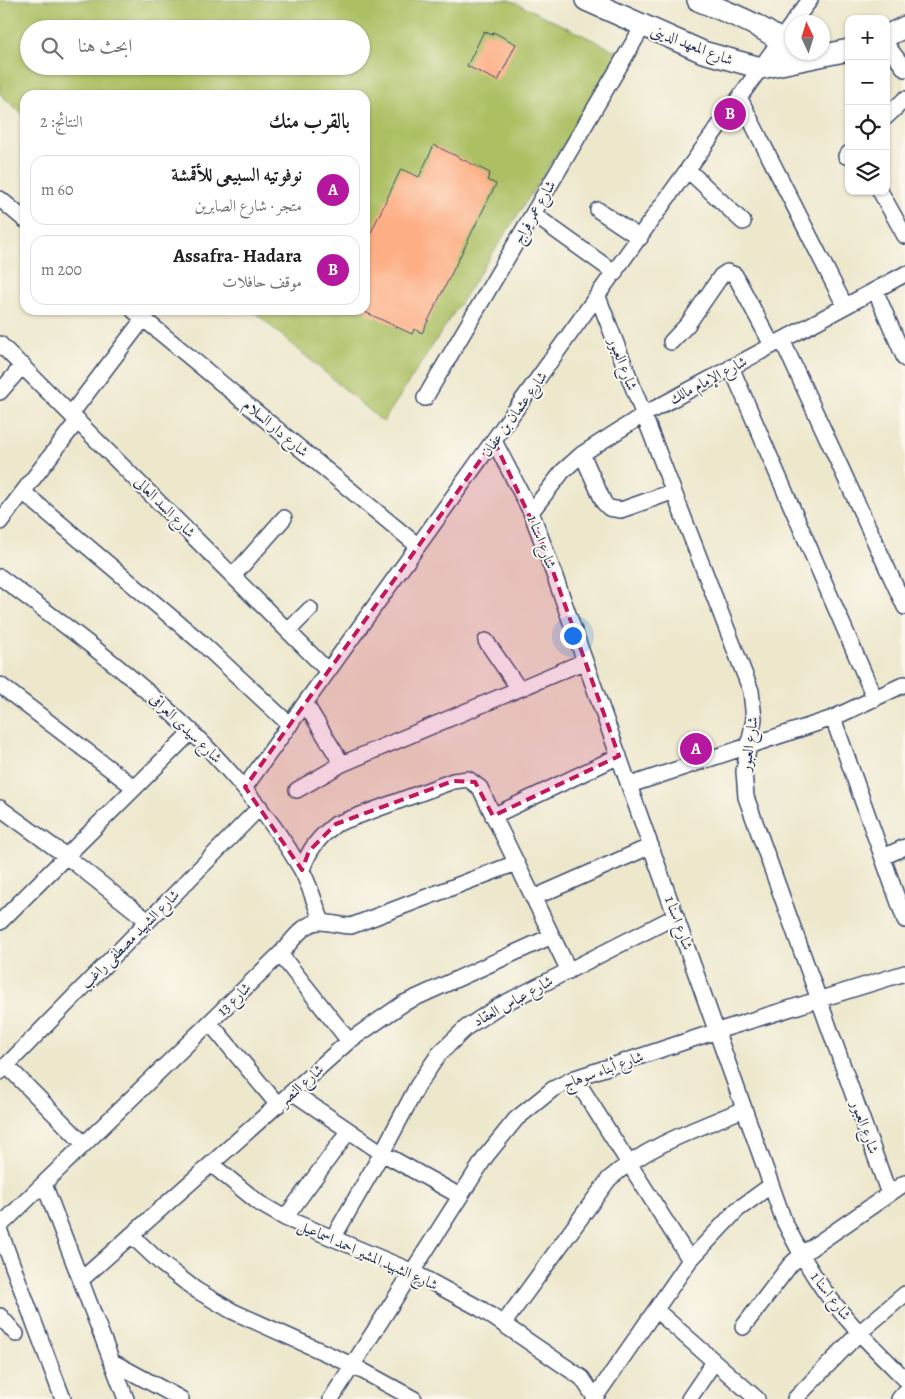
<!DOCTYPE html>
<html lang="ar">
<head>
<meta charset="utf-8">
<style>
	body { margin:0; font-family:Alegreya,Amiri,serif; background:#f2f2f2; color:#202124; direction:rtl }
	.controls { position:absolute; right:15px; top:15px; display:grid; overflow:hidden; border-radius:10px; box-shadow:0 1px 4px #0004 }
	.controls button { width:45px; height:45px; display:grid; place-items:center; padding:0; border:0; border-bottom:1px solid #e0e0e0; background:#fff; color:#202124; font:25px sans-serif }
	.compass { position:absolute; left:785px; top:15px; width:45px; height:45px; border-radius:50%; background:#fff; box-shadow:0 1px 4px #0004; rotate:356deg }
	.you { position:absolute; left:572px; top:635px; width:18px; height:18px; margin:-12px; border:4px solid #fff; border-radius:50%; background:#1a73e8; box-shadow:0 0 0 8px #1a73e833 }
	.badge { display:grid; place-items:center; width:32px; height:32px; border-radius:50%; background:#b5179e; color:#fff; font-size:16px; font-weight:700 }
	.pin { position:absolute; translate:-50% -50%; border:2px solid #fff; box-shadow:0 1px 5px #0006 }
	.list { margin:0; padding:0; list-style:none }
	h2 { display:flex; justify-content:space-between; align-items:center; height:65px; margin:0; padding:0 20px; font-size:21px }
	h2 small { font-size:16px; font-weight:400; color:#757577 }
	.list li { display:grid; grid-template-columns:32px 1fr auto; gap:15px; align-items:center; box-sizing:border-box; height:70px; margin:0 10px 10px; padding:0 10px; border:1px solid #e0e0e0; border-radius:15px }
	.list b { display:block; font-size:19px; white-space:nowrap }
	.list p { margin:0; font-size:16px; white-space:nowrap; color:#757577 }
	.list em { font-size:16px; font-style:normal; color:#757577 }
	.icon { flex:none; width:28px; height:28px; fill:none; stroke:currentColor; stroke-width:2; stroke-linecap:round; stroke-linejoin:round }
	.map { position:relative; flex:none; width:905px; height:1399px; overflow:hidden; direction:ltr }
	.search { position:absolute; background:#fff; box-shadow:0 1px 4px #0004; left:20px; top:20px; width:350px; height:55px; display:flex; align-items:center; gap:12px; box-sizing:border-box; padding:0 18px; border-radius:28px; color:#757577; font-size:19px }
	.panel { position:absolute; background:#fff; box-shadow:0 1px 4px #0004; left:20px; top:90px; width:350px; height:225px; border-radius:15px; direction:rtl }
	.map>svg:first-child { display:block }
	.green { fill:#acc064; stroke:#647861; fill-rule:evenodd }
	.building { fill:#fdae84 }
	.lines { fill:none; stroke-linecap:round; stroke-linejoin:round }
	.street-casing { stroke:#3a4b6e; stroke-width:18 }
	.secondary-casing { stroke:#3a4b6e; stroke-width:24 }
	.street { stroke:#fff; stroke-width:15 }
	.secondary { stroke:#fff; stroke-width:21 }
	.marked { fill:#c2185b; fill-opacity:0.2; stroke:#c2185b; stroke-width:4; stroke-dasharray:10 6; stroke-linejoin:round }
	.labels { text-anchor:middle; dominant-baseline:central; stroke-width:4; stroke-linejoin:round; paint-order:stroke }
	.street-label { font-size:15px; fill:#1b2f5e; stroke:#fbf7ec }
</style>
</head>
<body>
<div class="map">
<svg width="905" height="1399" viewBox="0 0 905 1399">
	<rect width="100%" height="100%" fill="#fbf7ec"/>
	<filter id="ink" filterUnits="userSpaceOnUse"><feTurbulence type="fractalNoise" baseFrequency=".02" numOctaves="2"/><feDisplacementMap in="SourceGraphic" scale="10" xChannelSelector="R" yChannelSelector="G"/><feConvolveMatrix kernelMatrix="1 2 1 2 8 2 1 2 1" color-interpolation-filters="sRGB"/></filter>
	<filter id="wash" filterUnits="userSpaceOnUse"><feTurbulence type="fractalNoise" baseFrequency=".0096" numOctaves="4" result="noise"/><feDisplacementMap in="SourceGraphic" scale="20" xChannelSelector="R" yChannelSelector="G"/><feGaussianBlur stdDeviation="1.12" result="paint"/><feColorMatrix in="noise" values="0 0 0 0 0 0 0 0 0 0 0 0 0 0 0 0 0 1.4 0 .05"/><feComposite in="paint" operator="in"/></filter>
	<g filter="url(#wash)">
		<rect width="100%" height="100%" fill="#ede7cc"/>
		<path class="green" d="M 0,0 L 510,0 L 622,54 L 383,422 L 252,310 L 365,310 L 365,95 L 25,95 L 25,116 L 0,94 ZM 29,29 L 361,29 L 361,66 L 29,66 Z"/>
		<g id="blocks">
			<path class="building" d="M 484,31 L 492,35 L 493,32 L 516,44 L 498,81 L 467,66 Z
				M 434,145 L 490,173 L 487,180 L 496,184 L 422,333 L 414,329 L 412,334 L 365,312 L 365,245 L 401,169 L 419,177 Z"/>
		</g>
	</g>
	<g filter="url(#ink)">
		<use href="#blocks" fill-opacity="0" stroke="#3a4b6e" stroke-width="1"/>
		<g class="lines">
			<g class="street-casing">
				<path id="street" d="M 793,22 L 810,0
					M 886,44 L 905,69
					M 740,99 L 845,306
					M 886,117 L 905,99
					M 846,156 L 849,153
					M 689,171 L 743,222
					M 880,191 L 905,236
					M 0,199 L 25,220
					M 598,210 L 640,238
					M 533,214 L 615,273
					M 875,290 L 905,359
					M 598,297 L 751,691 L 754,719 L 744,771 L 746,797 L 889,1194
					M 133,310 L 418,546
					M 782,340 L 905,607
					M 671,342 L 688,324 L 721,276 L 727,272 L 735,275 L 772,345
					M 0,344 L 328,671
					M 731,367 L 875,699
					M 0,392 L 23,365
					M 425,398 L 643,26
					M 71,414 L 144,318
					M 494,441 L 531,512 L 545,549 L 784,1221 C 797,1247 811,1274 829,1297 C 852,1327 879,1353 905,1379
					M 582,454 L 604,503 L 609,508 L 621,510 L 672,492
					M 23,492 L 203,644 L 290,725
					M 531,512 L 563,471 L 582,454 L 643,415 L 905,274
					M 0,522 L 78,420
					M 233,576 L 284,518
					M 0,577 C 113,661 229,745 301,869 C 310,885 315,904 322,922
					M 288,631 L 310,609
					M 486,641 L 519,689
					M 0,685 L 135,788
					M 305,703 L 342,764
					M 833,718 L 905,920
					M 630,785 L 833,718 L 905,684
					M 245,787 L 792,24
					M 297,790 L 342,764 L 585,661
					M 0,808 L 66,856 L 148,921
					M 493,816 L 619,756
					M 883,857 L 905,847
					M 302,870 C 309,849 319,837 336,824 L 453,781 L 468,779 L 480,788 L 569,971
					M 533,898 L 651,846
					M 0,922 L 192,731
					M 280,954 L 349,1041
					M 210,1023 L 278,1105
					M 6,1065 L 84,1144
					M 0,1072 L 260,807
					M 575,1078 L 690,1260
					M 292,1092 L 382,1153 L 460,1196
					M 211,1164 L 259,1203 L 285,1218 L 411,1271 L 481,1309 L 582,1378 L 596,1399
					M 44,1184 L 126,1399
					M 285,1218 L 348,1132
					M 0,1226 L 280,954 C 291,943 303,922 320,922 C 330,922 340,926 351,926 L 516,863
					M 0,1232 L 63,1399
					M 131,1235 L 162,1264 L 196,1290 L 232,1311 L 352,1365 L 414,1399
					M 333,1238 L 382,1153 L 418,1085 L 439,1054 L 467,1027 L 499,1006 L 676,916
					M 81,1280 L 349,1041 L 404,1003 L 552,936
					M 656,1310 L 757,1399
					M 0,1316 L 16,1334
					M 504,1323 L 609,1179 C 648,1145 697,1129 744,1109
					M 743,1327 L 790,1265 L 801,1255 L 905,1183
					M 111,1361 L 181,1399
					M 331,1399 L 486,1156 L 516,1119 L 553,1089 L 575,1078 L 717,1031 L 905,973
					M 594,1399 L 690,1260 L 737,1210 L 770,1186
					M 689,1399 L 714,1362
					M 795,1399 L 859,1333 L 905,1294
					M 899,1399 L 905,1392"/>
			</g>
			<g class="secondary-casing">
				<path id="secondary" d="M 586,0 L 703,52 L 761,68 L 849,50
					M 698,0 C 731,14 767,26 792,51
					M 886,36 L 905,27"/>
			</g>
			<use href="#street" class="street"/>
			<use href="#secondary" class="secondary"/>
		</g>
	</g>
	<path class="marked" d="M 494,441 L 545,549 L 619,756 L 493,816 L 475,782 L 453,781 L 336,824 L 309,851 L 302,870 L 245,787 Z"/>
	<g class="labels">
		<g class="street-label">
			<text transform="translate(692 45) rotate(21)">شارع المعهد الدينى</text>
			<text transform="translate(534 212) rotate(-60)">شارع عمر فراج</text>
			<text transform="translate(623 364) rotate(69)">شارع العبور</text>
			<text transform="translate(708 380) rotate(-28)">شارع الإمام مالك</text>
			<text transform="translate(514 414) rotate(-54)">شارع عثمان بن عفان</text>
			<text transform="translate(276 428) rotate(40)">شارع دار السلام</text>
			<text transform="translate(165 507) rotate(45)">شارع السد العالى</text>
			<text transform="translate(542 542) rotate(69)">شارع اسنا 1</text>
			<text transform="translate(186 728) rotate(44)">شارع سيدى العراقى</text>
			<text transform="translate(749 744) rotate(-82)">شارع العبور</text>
			<text transform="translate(679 923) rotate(70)">شارع اسنا 1</text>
			<text transform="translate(130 939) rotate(-45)">شارع الشهيد مصطفى راغب</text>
			<text transform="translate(234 999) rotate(-44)">شارع 13</text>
			<text transform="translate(513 1001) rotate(-29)">شارع عباس العقاد</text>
			<text transform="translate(603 1070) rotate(-20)">شارع أبناء سوهاج</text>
			<text transform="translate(301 1085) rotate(-42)">شارع النصر</text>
			<text transform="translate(865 1127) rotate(70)">شارع العبور</text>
			<text transform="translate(368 1255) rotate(24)">شارع الشهيد المشير احمد اسماعيل</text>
			<text transform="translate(831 1296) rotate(53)">شارع اسنا 1</text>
		</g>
	</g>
</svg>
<div class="controls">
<button>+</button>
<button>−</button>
<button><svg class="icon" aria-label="locate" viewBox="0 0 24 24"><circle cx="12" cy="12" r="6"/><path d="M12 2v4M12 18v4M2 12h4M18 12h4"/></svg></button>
<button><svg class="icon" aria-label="layers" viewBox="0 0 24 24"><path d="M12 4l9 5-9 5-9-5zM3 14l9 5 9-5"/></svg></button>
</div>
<svg class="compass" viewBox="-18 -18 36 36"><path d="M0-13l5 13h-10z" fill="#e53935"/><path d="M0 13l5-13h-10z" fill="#757577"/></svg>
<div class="you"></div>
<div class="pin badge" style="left:696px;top:749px">A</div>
<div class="pin badge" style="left:730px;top:114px">B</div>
<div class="search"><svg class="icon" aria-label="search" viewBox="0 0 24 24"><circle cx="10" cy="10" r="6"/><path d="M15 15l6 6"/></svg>ابحث هنا</div>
<section class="panel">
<h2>بالقرب منك<small>النتائج: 2</small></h2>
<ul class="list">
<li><span class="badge">A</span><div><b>نوفوتيه السبيعى للأقمشة</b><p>متجر · شارع الصابرين</p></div><em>60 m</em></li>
<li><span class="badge">B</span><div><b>Assafra- Hadara</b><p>موقف حافلات</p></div><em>200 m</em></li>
</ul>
</section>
</div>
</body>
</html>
